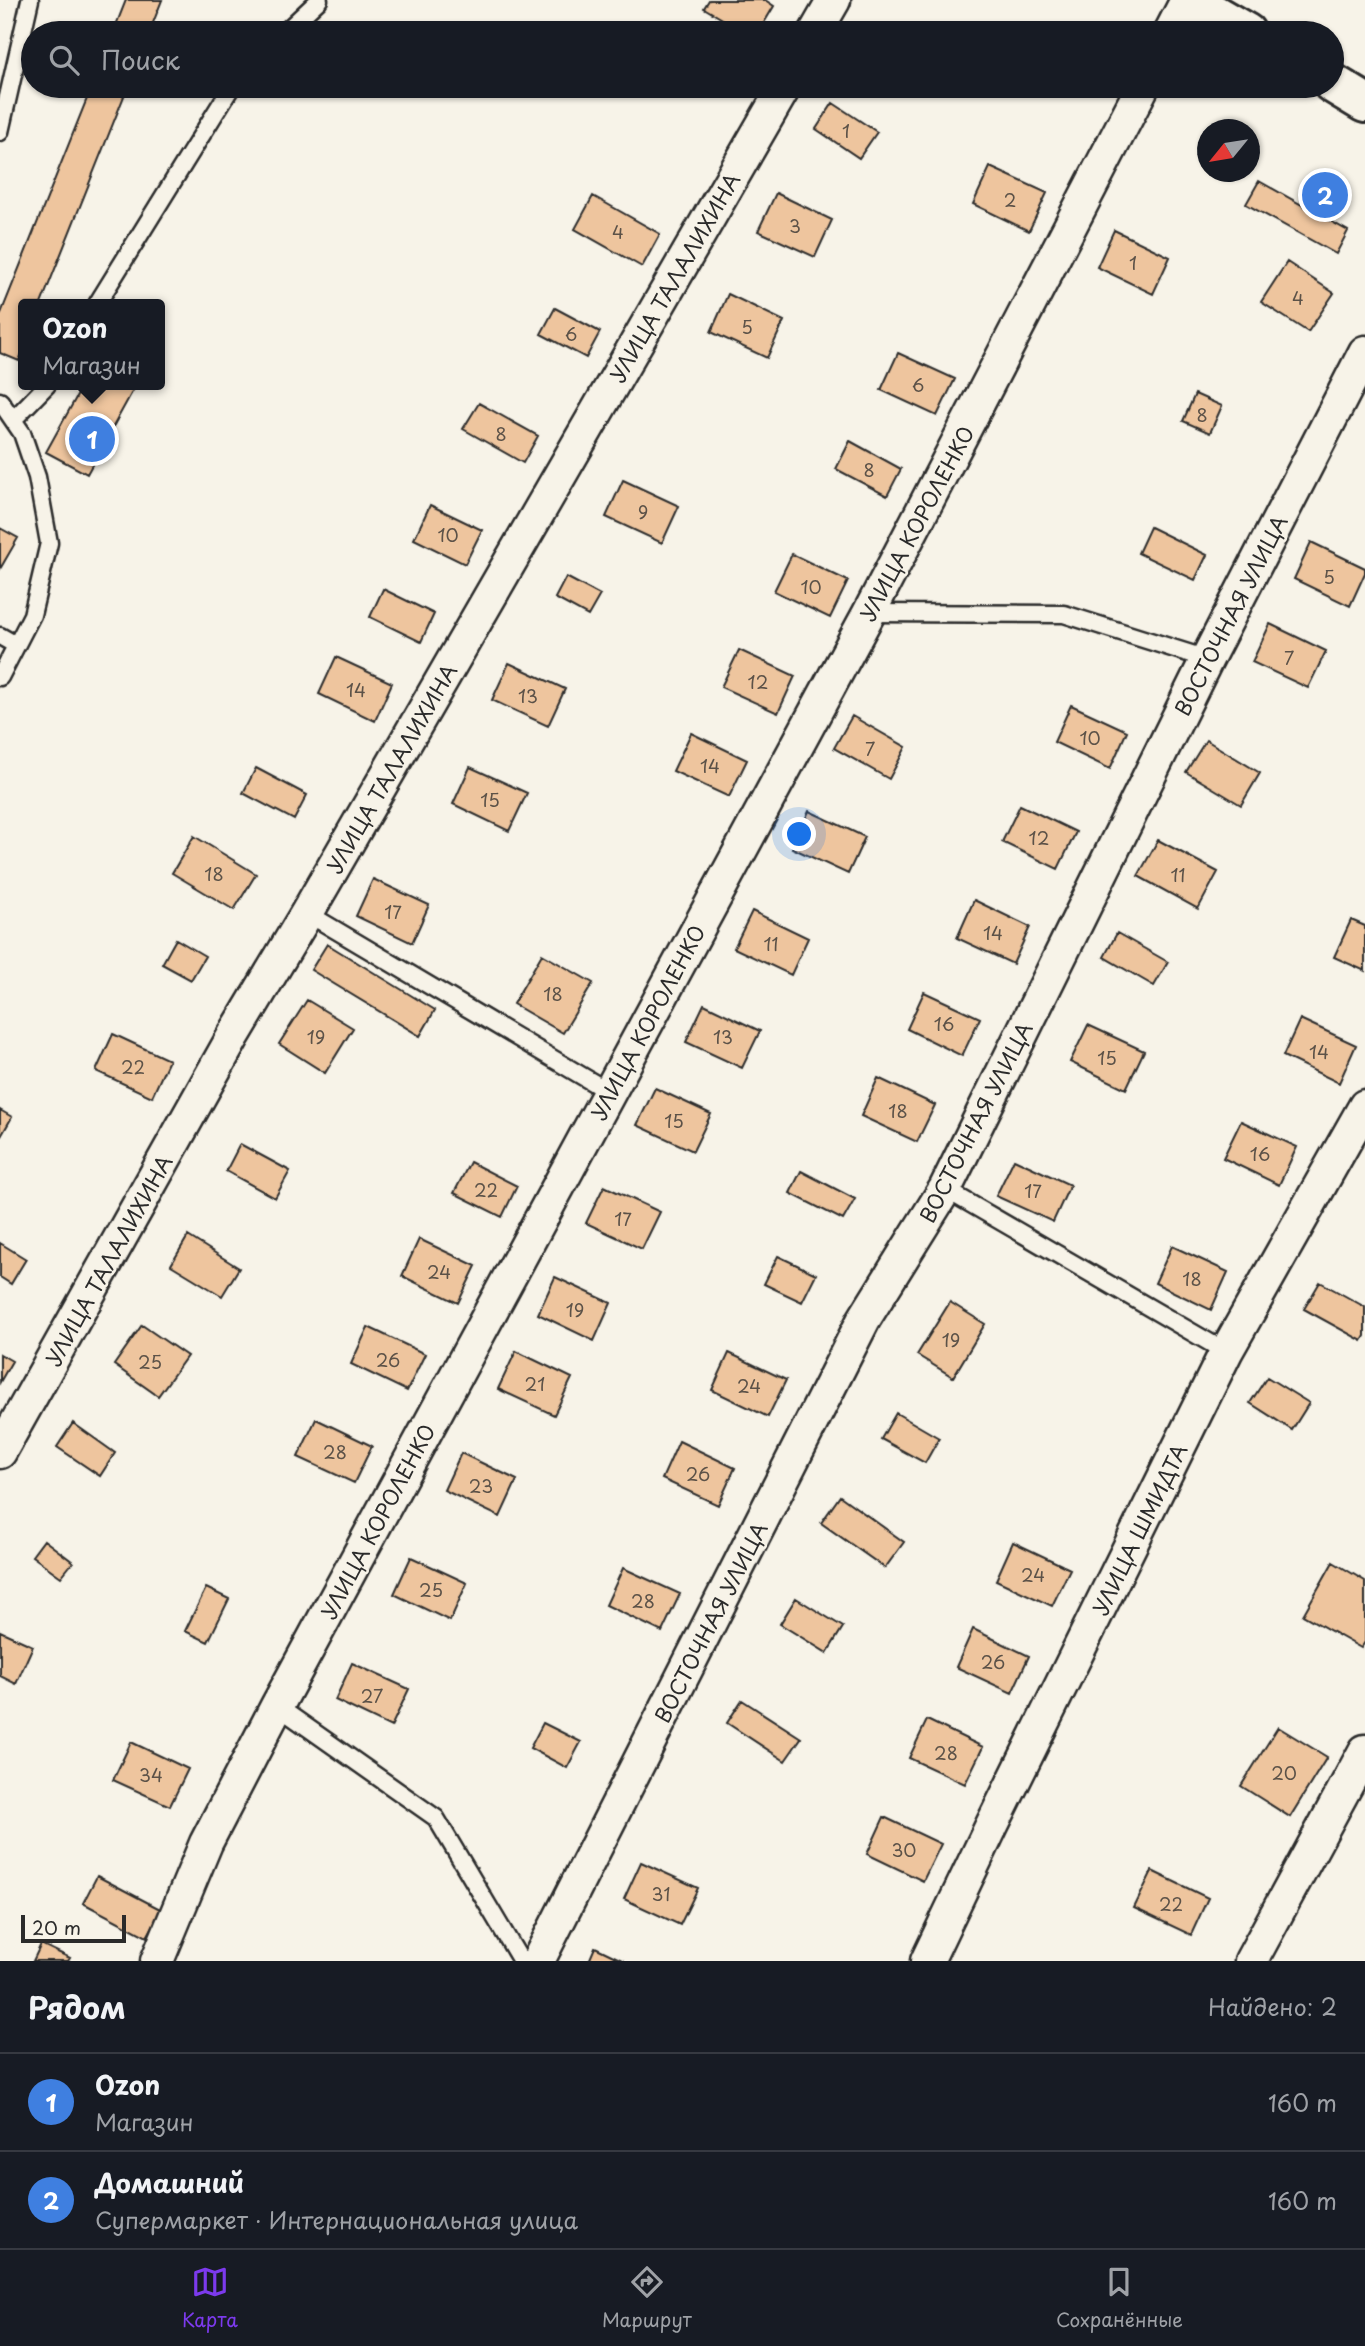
<!DOCTYPE html>
<html lang="ru">
<head>
<meta charset="utf-8">
<style>
	body { margin:0; font-family:"Playpen Sans",sans-serif; background:#242831; color:#f1f3f6 }
	.compass { position:absolute; left:1197px; top:119px; width:63px; height:63px; border-radius:50%; background:#171b24; box-shadow:0 2px 5px #0004; rotate:240deg }
	.scale { position:absolute; left:21px; bottom:18px; width:105px; box-sizing:border-box; padding-left:7px; border:4px solid #2b2b2b; border-top:0; font-size:19px; line-height:24px; white-space:nowrap; color:#2b2b2b; -webkit-text-stroke:5px #f7f3e8; paint-order:stroke }
	.you { position:absolute; left:800px; top:835px; width:24px; height:24px; margin:-18px; border:5px solid #fff; border-radius:50%; background:#1a73e8; box-shadow:0 0 0 10px #1a73e833 }
	.badge { display:grid; place-items:center; width:46px; height:46px; border-radius:50%; background:#7c3aed; color:#fff; font-size:23px; font-weight:700 }
	.pin { position:absolute; translate:-50% -50%; border:4px solid #fff; box-shadow:0 2px 7px #0006 }
	.popup { position:absolute; left:18px; top:299px; width:147px; height:91px; box-sizing:border-box; display:grid; place-content:center; border-radius:7px; background:#171b24; filter:drop-shadow(0 2px 5px #0005); font-size:23px; white-space:nowrap; color:#9ea1a6 }
	.popup b { font-size:26px; color:#f1f3f6 }
	.popup::after { content:''; position:absolute; left:50%; top:100%; margin-left:-14px; border:14px solid transparent; border-top-color:#171b24 }
	.list { margin:0; padding:0; list-style:none }
	h2 { display:flex; justify-content:space-between; align-items:center; height:91px; margin:0; padding:0 28px; font-size:30px }
	h2 small { font-size:23px; font-weight:400; color:#9ea1a6 }
	.list li { display:grid; grid-template-columns:46px 1fr auto; gap:21px; align-items:center; box-sizing:border-box; height:98px; padding:0 28px; border-top:2px solid #363941 }
	.list b { display:block; font-size:26px; white-space:nowrap }
	.list p { margin:0; font-size:23px; white-space:nowrap; color:#9ea1a6 }
	.list em { font-size:23px; font-style:normal; color:#9ea1a6 }
	.icon { flex:none; width:38px; height:38px; fill:none; stroke:currentColor; stroke-width:2; stroke-linecap:round; stroke-linejoin:round }
	.map { position:relative; flex:none; width:1365px; height:1961px; overflow:hidden }
	.search { position:absolute; background:#171b24; box-shadow:0 2px 5px #0004; left:21px; right:21px; top:21px; height:77px; display:flex; align-items:center; gap:18px; box-sizing:border-box; padding:0 24px; border-radius:38px; color:#9ea1a6; font-size:26px }
	.sheet { height:287px; background:#171b24 }
	nav { display:flex; justify-content:space-around; align-items:center; box-sizing:border-box; height:98px; border-top:2px solid #363941; background:#171b24; font-size:19px; color:#9ea1a6 }
	nav a { display:grid; justify-items:center; gap:4px }
	nav .on { color:#7c3aed }
	.map>svg:first-child { display:block }
	.building { fill:#eec59e; stroke:#2b2b2b; stroke-width:2 }
	.lines { fill:none; stroke-linecap:round; stroke-linejoin:round }
	.service-casing { stroke:#2b2b2b; stroke-width:21 }
	.minor-casing { stroke:#2b2b2b; stroke-width:37 }
	.tertiary-casing { stroke:#2b2b2b; stroke-width:44 }
	.service { stroke:#f7f3e8; stroke-width:16 }
	.minor { stroke:#f7f3e8; stroke-width:32 }
	.tertiary { stroke:#f7f3e8; stroke-width:38 }
	.labels { text-anchor:middle; dominant-baseline:central; stroke-width:5; stroke-linejoin:round; paint-order:stroke }
	.number-label { font-size:18px; fill:#5c5248 }
	.street-label { font-size:21px; fill:#2b2b2b; stroke:#f7f3e8 }
</style>
</head>
<body>
<div class="map">
<svg width="1365" height="1961" viewBox="0 0 1365 1961">
	<rect width="100%" height="100%" fill="#f7f3e8"/>
	<filter id="ink" filterUnits="userSpaceOnUse"><feTurbulence type="fractalNoise" baseFrequency=".0143" numOctaves="2"/><feDisplacementMap in="SourceGraphic" scale="14" xChannelSelector="R" yChannelSelector="G"/><feConvolveMatrix kernelMatrix="1 2 1 2 8 2 1 2 1" color-interpolation-filters="sRGB"/></filter>
	<g filter="url(#ink)">
		<path class="building" d="M 126,0 L 162,0 L 149,33 L 113,33 Z
			M 709,0 L 765,0 L 774,6 L 758,33 L 746,33 L 704,8 Z
			M 92,86 L 128,86 L 41,304 L 24,304 L 24,348 L 19,361 L 0,353 L 0,316 Z
			M 833,103 L 877,132 L 859,158 L 816,129 Z
			M 990,167 L 1047,193 L 1029,231 L 973,204 Z
			M 1259,181 L 1348,231 L 1336,254 L 1246,204 Z
			M 776,193 L 832,220 L 815,257 L 758,231 Z
			M 593,196 L 660,234 L 642,267 L 575,229 Z
			M 1114,230 L 1170,257 L 1153,294 L 1097,267 Z
			M 1287,262 L 1334,293 L 1308,332 L 1261,302 Z
			M 728,294 L 784,321 L 767,358 L 711,332 Z
			M 555,308 L 600,332 L 586,358 L 541,334 Z
			M 898,353 L 955,379 L 937,416 L 881,390 Z
			M 83,385 L 136,385 L 87,474 L 46,452 Z
			M 1195,394 L 1222,406 L 1210,433 L 1183,421 Z
			M 479,403 L 538,436 L 523,463 L 463,429 Z
			M 850,441 L 901,469 L 887,496 L 836,469 Z
			M 623,480 L 679,506 L 662,543 L 606,517 Z
			M 430,505 L 482,530 L 465,564 L 414,539 Z
			M 1150,527 L 1207,555 L 1195,580 L 1138,553 Z
			M 0,528 L 18,538 L 0,569 Z
			M 1311,542 L 1365,568 L 1365,573 L 1350,606 L 1294,579 Z
			M 792,554 L 848,581 L 830,618 L 774,591 Z
			M 566,577 L 600,595 L 588,616 L 555,598 Z
			M 383,589 L 434,614 L 421,642 L 370,617 Z
			M 1270,624 L 1326,651 L 1308,688 L 1252,662 Z
			M 739,650 L 795,676 L 778,713 L 721,687 Z
			M 336,657 L 392,683 L 375,721 L 319,694 Z
			M 509,663 L 565,689 L 548,726 L 492,700 Z
			M 1071,705 L 1127,731 L 1110,769 L 1054,742 Z
			M 852,716 L 906,747 L 889,779 L 834,748 Z
			M 691,733 L 747,760 L 729,797 L 673,771 Z
			M 1206,740 L 1260,773 L 1241,805 L 1186,772 Z
			M 470,767 L 527,793 L 509,831 L 453,804 Z
			M 256,768 L 307,795 L 294,820 L 243,793 Z
			M 1020,805 L 1076,832 L 1058,869 L 1002,842 Z
			M 809,811 L 865,837 L 848,874 L 792,848 Z
			M 194,836 L 256,874 L 234,910 L 172,873 Z
			M 1158,840 L 1218,872 L 1198,909 L 1138,876 Z
			M 373,879 L 429,905 L 412,943 L 356,916 Z
			M 974,900 L 1030,927 L 1013,964 L 957,938 Z
			M 752,911 L 808,938 L 791,975 L 734,948 Z
			M 1351,920 L 1365,926 L 1365,971 L 1334,957 Z
			M 1117,933 L 1168,962 L 1154,986 L 1104,957 Z
			M 176,939 L 205,956 L 191,980 L 162,964 Z
			M 327,944 L 435,1010 L 420,1036 L 311,970 Z
			M 542,954 L 593,983 L 563,1033 L 513,1004 Z
			M 924,992 L 980,1018 L 962,1056 L 907,1029 Z
			M 307,1000 L 353,1028 L 325,1073 L 279,1044 Z
			M 704,1004 L 760,1031 L 742,1068 L 686,1042 Z
			M 1300,1019 L 1356,1045 L 1339,1083 L 1283,1056 Z
			M 1088,1025 L 1144,1051 L 1126,1089 L 1070,1062 Z
			M 113,1034 L 169,1060 L 152,1097 L 96,1071 Z
			M 878,1078 L 935,1105 L 917,1142 L 861,1116 Z
			M 655,1088 L 711,1114 L 693,1151 L 637,1125 Z
			M 0,1110 L 12,1117 L 0,1138 Z
			M 1241,1121 L 1297,1147 L 1279,1185 L 1223,1158 Z
			M 240,1144 L 290,1171 L 275,1198 L 226,1171 Z
			M 1014,1159 L 1070,1185 L 1053,1222 L 996,1196 Z
			M 470,1162 L 517,1186 L 502,1217 L 454,1193 Z
			M 801,1171 L 855,1199 L 843,1220 L 790,1193 Z
			M 604,1186 L 660,1212 L 642,1249 L 586,1223 Z
			M 188,1236 L 239,1268 L 222,1296 L 171,1265 Z
			M 419,1239 L 476,1266 L 458,1303 L 402,1276 Z
			M 0,1243 L 26,1259 L 11,1284 L 0,1277 Z
			M 1172,1246 L 1228,1272 L 1211,1310 L 1155,1283 Z
			M 778,1256 L 816,1274 L 802,1302 L 764,1284 Z
			M 555,1277 L 611,1303 L 594,1341 L 538,1314 Z
			M 1320,1282 L 1365,1307 L 1365,1336 L 1362,1341 L 1304,1309 Z
			M 950,1302 L 985,1324 L 953,1377 L 917,1355 Z
			M 142,1325 L 187,1356 L 158,1396 L 114,1365 Z
			M 368,1327 L 425,1354 L 407,1391 L 351,1364 Z
			M 516,1351 L 572,1378 L 554,1415 L 498,1389 Z
			M 729,1353 L 786,1380 L 768,1417 L 712,1390 Z
			M 0,1354 L 12,1361 L 0,1382 Z
			M 1267,1377 L 1309,1403 L 1292,1430 L 1250,1403 Z
			M 896,1413 L 939,1438 L 925,1463 L 881,1439 Z
			M 316,1419 L 372,1446 L 354,1483 L 298,1457 Z
			M 73,1423 L 115,1453 L 100,1476 L 57,1447 Z
			M 679,1441 L 735,1468 L 718,1505 L 662,1479 Z
			M 461,1453 L 517,1480 L 500,1517 L 444,1490 Z
			M 840,1496 L 904,1542 L 885,1568 L 821,1523 Z
			M 44,1540 L 73,1562 L 61,1577 L 32,1556 Z
			M 1013,1542 L 1070,1569 L 1052,1606 L 996,1580 Z
			M 411,1557 L 467,1583 L 450,1621 L 394,1594 Z
			M 1333,1562 L 1365,1581 L 1365,1642 L 1361,1648 L 1303,1615 Z
			M 623,1568 L 680,1594 L 662,1632 L 606,1605 Z
			M 206,1588 L 229,1599 L 208,1642 L 185,1631 Z
			M 796,1598 L 843,1627 L 827,1653 L 780,1624 Z
			M 973,1629 L 1029,1656 L 1012,1693 L 956,1667 Z
			M 0,1631 L 33,1646 L 16,1684 L 0,1676 Z
			M 352,1663 L 409,1689 L 391,1727 L 335,1700 Z
			M 742,1700 L 801,1738 L 785,1761 L 727,1723 Z
			M 927,1720 L 983,1747 L 965,1784 L 909,1758 Z
			M 543,1723 L 581,1742 L 567,1768 L 530,1748 Z
			M 1278,1727 L 1327,1757 L 1290,1817 L 1241,1786 Z
			M 131,1742 L 188,1769 L 170,1806 L 113,1780 Z
			M 884,1817 L 941,1844 L 923,1881 L 867,1854 Z
			M 641,1862 L 698,1888 L 680,1925 L 624,1899 Z
			M 1152,1871 L 1208,1898 L 1191,1935 L 1134,1908 Z
			M 97,1876 L 162,1910 L 147,1937 L 83,1903 Z
			M 41,1944 L 70,1958 L 68,1961 L 33,1961 Z
			M 595,1947 L 624,1961 L 589,1961 Z"/>
		<g class="lines">
			<g class="service-casing">
				<path id="service" d="M 284,33 L 319,0
					M 0,132 L 30,0
					M 97,304 L 232,86
					M 0,401 L 22,433 L 37,477 L 49,543 L 32,615 L 0,677
					M 13,420 L 47,385
					M 869,613 L 1064,614 L 1207,659
					M 0,636 L 16,645
					M 307,913 L 609,1092
					M 945,1189 L 1226,1352
					M 277,1706 L 436,1818 L 521,1961"/>
			</g>
			<g class="minor-casing">
				<path id="minor" d="M 815,33 L 834,0
					M 1170,33 L 1187,0
					M 0,1452 L 234,1035 L 307,913 L 785,86
					M 157,1961 L 206,1843 L 277,1706 L 869,613 L 1143,86
					M 538,1961 L 864,1319 L 945,1189 L 1207,659 L 1365,352
					M 927,1961 L 992,1825 L 1226,1352 L 1365,1106
					M 1251,1961 L 1365,1751"/>
			</g>
			<g class="tertiary-casing">
				<path id="tertiary" d="M 1189,0 L 1246,33
					M 1332,83 L 1365,103"/>
			</g>
			<use href="#service" class="service"/>
			<use href="#minor" class="minor"/>
			<use href="#tertiary" class="tertiary"/>
		</g>
	</g>
	<g class="labels">
		<g class="number-label">
			<text x="846" y="130">1</text>
			<text x="1010" y="199">2</text>
			<text x="795" y="225">3</text>
			<text x="618" y="231">4</text>
			<text x="1133" y="262">1</text>
			<text x="1298" y="297">4</text>
			<text x="747" y="326">5</text>
			<text x="571" y="333">6</text>
			<text x="918" y="384">6</text>
			<text x="1202" y="414">8</text>
			<text x="501" y="433">8</text>
			<text x="869" y="469">8</text>
			<text x="643" y="511">9</text>
			<text x="448" y="534">10</text>
			<text x="1329" y="576">5</text>
			<text x="811" y="586">10</text>
			<text x="1289" y="657">7</text>
			<text x="758" y="681">12</text>
			<text x="356" y="689">14</text>
			<text x="528" y="695">13</text>
			<text x="1090" y="737">10</text>
			<text x="870" y="748">7</text>
			<text x="710" y="765">14</text>
			<text x="490" y="799">15</text>
			<text x="1039" y="837">12</text>
			<text x="214" y="873">18</text>
			<text x="1178" y="874">11</text>
			<text x="393" y="911">17</text>
			<text x="993" y="932">14</text>
			<text x="771" y="943">11</text>
			<text x="553" y="993">18</text>
			<text x="944" y="1023">16</text>
			<text x="316" y="1036">19</text>
			<text x="723" y="1036">13</text>
			<text x="1319" y="1051">14</text>
			<text x="1107" y="1057">15</text>
			<text x="133" y="1066">22</text>
			<text x="898" y="1110">18</text>
			<text x="674" y="1120">15</text>
			<text x="1260" y="1153">16</text>
			<text x="486" y="1189">22</text>
			<text x="1033" y="1190">17</text>
			<text x="623" y="1218">17</text>
			<text x="439" y="1271">24</text>
			<text x="1192" y="1278">18</text>
			<text x="575" y="1309">19</text>
			<text x="951" y="1339">19</text>
			<text x="388" y="1359">26</text>
			<text x="150" y="1361">25</text>
			<text x="535" y="1383">21</text>
			<text x="749" y="1385">24</text>
			<text x="335" y="1451">28</text>
			<text x="698" y="1473">26</text>
			<text x="481" y="1485">23</text>
			<text x="1033" y="1574">24</text>
			<text x="431" y="1589">25</text>
			<text x="643" y="1600">28</text>
			<text x="993" y="1661">26</text>
			<text x="372" y="1695">27</text>
			<text x="946" y="1752">28</text>
			<text x="1284" y="1772">20</text>
			<text x="151" y="1774">34</text>
			<text x="904" y="1849">30</text>
			<text x="661" y="1893">31</text>
			<text x="1171" y="1903">22</text>
		</g>
		<g class="street-label">
			<text transform="translate(674 277) rotate(-60)">УЛИЦА ТАЛАЛИХИНА</text>
			<text transform="translate(916 523) rotate(-62)">УЛИЦА КОРОЛЕНКО</text>
			<text transform="translate(1230 615) rotate(-63)">ВОСТОЧНАЯ УЛИЦА</text>
			<text transform="translate(391 768) rotate(-60)">УЛИЦА ТАЛАЛИХИНА</text>
			<text transform="translate(647 1022) rotate(-62)">УЛИЦА КОРОЛЕНКО</text>
			<text transform="translate(975 1122) rotate(-63)">ВОСТОЧНАЯ УЛИЦА</text>
			<text transform="translate(108 1260) rotate(-61)">УЛИЦА ТАЛАЛИХИНА</text>
			<text transform="translate(377 1521) rotate(-62)">УЛИЦА КОРОЛЕНКО</text>
			<text transform="translate(1139 1529) rotate(-64)">УЛИЦА ШМИДТА</text>
			<text transform="translate(710 1622) rotate(-63)">ВОСТОЧНАЯ УЛИЦА</text>
		</g>
	</g>
</svg>
<svg class="compass" viewBox="-18 -18 36 36"><path d="M0-13l5 13h-10z" fill="#e53935"/><path d="M0 13l5-13h-10z" fill="#9ea1a6"/></svg>
<div class="scale">20 m</div>
<div class="you"></div>
<div class="pin badge" style="left:92px;top:439px;background:#3f7fe0">1</div>
<div class="popup"><b>Ozon</b>Магазин</div>
<div class="pin badge" style="left:1325px;top:195px;background:#3f7fe0">2</div>
<div class="search"><svg class="icon" aria-label="search" viewBox="0 0 24 24"><circle cx="10" cy="10" r="6"/><path d="M15 15l6 6"/></svg>Поиск</div>
</div>
<section class="sheet">
<h2>Рядом<small>Найдено: 2</small></h2>
<ul class="list">
<li><span class="badge" style="background:#3f7fe0">1</span><div><b>Ozon</b><p>Магазин</p></div><em>160 m</em></li>
<li><span class="badge" style="background:#3f7fe0">2</span><div><b>Домашний</b><p>Супермаркет · Интернациональная улица</p></div><em>160 m</em></li>
</ul>
</section>
<nav>
<a class="on"><svg class="icon" aria-label="map" viewBox="0 0 24 24"><path d="M3 6l6-2 6 2 6-2v14l-6 2-6-2-6 2zM9 4v14M15 6v14"/></svg>Карта</a>
<a><svg class="icon" aria-label="directions" viewBox="0 0 24 24"><path d="M12 3l9 9-9 9-9-9zM9 14v-3h6M13 9l2 2-2 2"/></svg>Маршрут</a>
<a><svg class="icon" aria-label="saved" viewBox="0 0 24 24"><path d="M7 4h10v16l-5-4-5 4z"/></svg>Сохранённые</a>
</nav>
</body>
</html>
